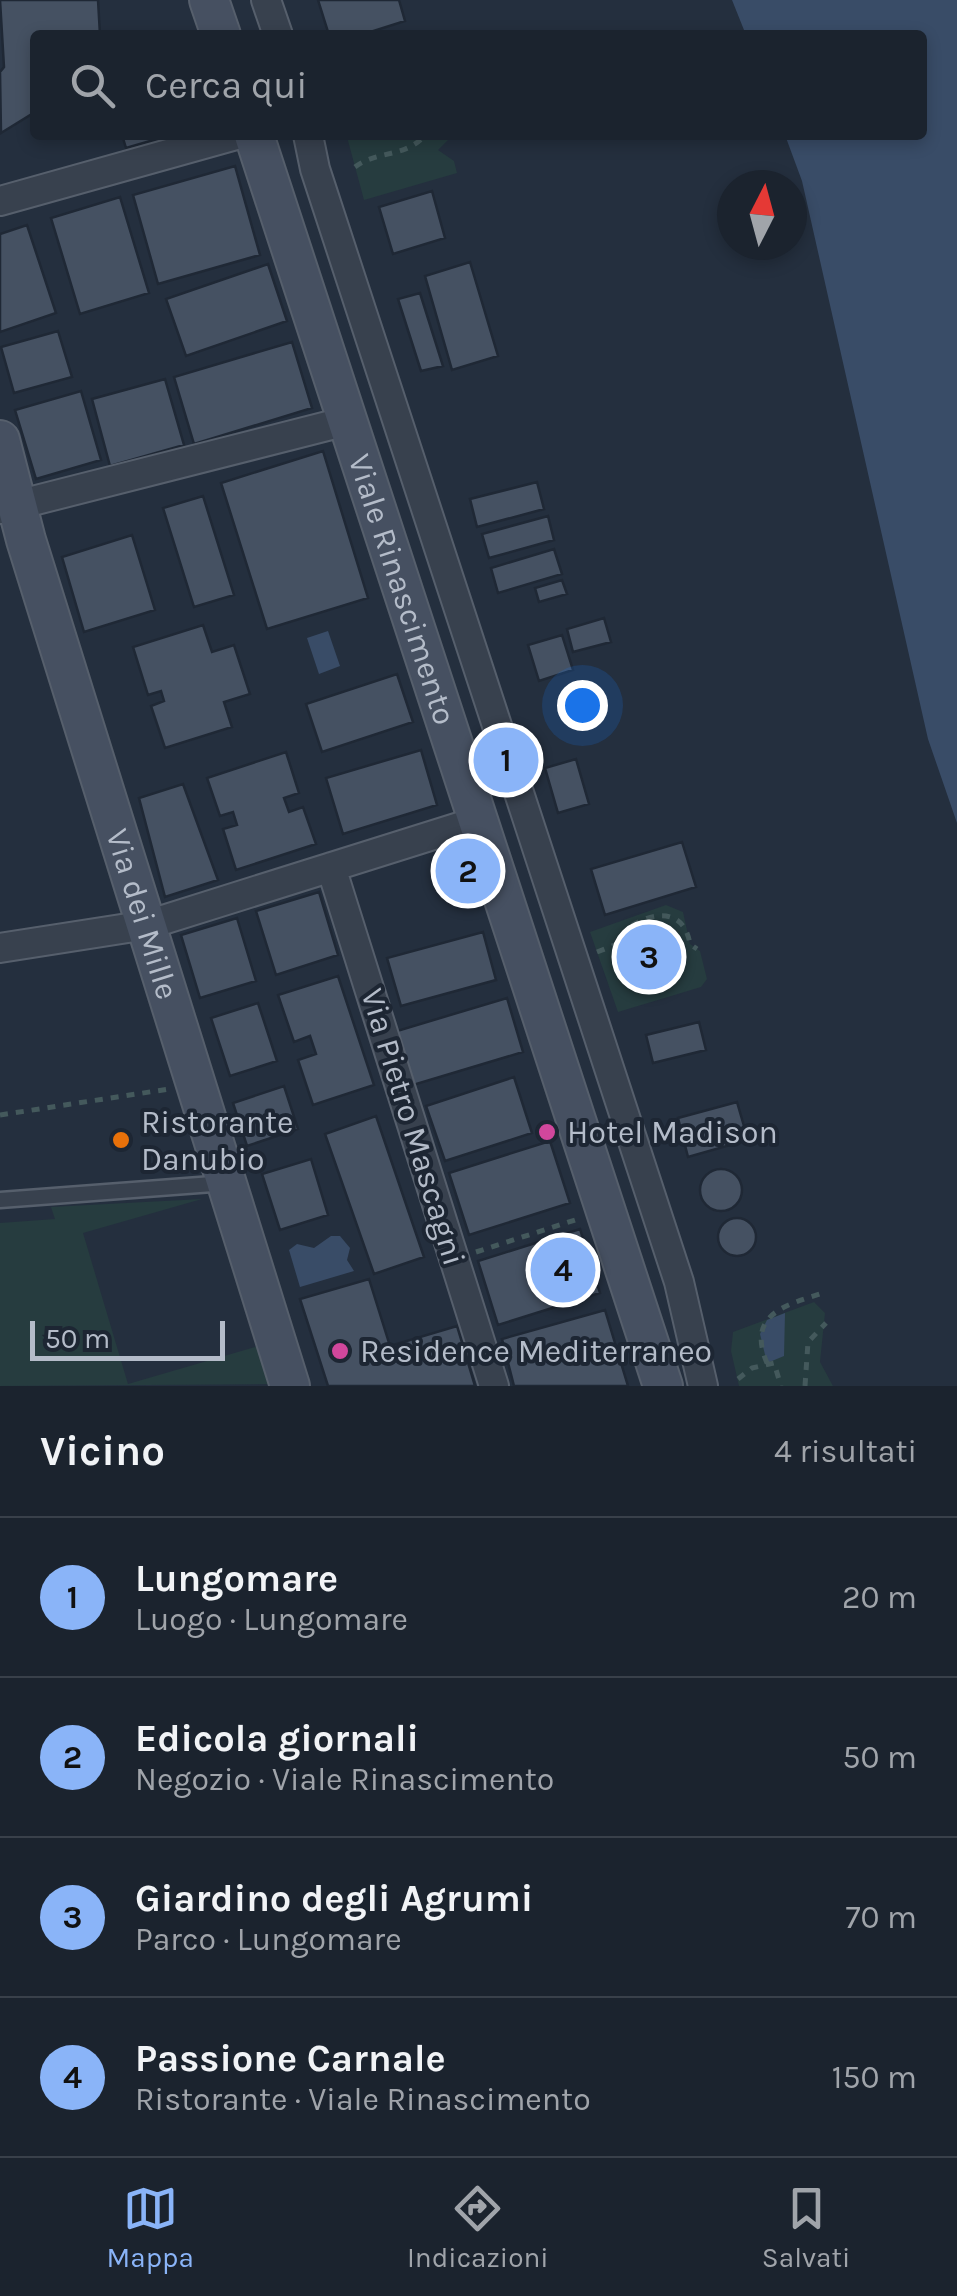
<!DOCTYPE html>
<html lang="it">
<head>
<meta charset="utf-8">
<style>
	body { margin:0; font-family:Karla,sans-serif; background:#242b36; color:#f1f3f6 }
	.compass { position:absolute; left:717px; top:170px; width:90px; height:90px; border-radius:50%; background:#1b232e; box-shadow:0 5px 15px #0003; rotate:6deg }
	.scale { position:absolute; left:30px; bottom:25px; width:195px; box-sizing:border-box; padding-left:10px; border:5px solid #b4bcc9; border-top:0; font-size:28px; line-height:35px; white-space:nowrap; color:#b4bcc9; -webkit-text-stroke:8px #1d2633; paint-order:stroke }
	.you { position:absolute; left:582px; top:705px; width:35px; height:35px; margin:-25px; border:8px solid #fff; border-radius:50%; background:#1a73e8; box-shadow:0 0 0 15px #1a73e833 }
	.badge { display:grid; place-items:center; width:65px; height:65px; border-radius:50%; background:#8ab4f8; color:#111; font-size:32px; font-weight:700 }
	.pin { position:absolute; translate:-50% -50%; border:5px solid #fff; box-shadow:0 2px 10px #0006 }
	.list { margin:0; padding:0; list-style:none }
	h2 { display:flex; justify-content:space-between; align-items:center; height:130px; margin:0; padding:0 40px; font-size:42px }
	h2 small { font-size:32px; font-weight:400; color:#a0a4aa }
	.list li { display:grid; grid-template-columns:65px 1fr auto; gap:30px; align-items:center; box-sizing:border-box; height:160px; padding:0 40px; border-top:2px solid #39404a }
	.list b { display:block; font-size:38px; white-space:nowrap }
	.list p { margin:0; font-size:32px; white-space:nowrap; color:#a0a4aa }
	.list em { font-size:32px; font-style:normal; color:#a0a4aa }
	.icon { flex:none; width:55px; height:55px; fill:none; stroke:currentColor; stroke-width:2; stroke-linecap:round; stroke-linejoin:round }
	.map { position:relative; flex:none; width:957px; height:1386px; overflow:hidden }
	.search { position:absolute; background:#1b232e; box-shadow:0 5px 15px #0003; left:30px; right:30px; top:30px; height:110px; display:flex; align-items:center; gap:25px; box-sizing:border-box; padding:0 35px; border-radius:10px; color:#a0a4aa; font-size:38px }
	.sheet { height:770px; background:#1b232e }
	nav { display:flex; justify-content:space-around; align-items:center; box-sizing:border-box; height:140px; border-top:2px solid #39404a; background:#1b232e; font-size:28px; color:#a0a4aa }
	nav a { display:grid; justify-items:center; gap:5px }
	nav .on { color:#8ab4f8 }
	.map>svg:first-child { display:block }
	.green { fill:#263c3f }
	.water { fill:#394c67 }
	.building { fill:#455162; stroke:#1f2835; stroke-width:2.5 }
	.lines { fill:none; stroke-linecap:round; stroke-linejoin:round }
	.lane-casing { stroke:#565f6c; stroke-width:19 }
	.street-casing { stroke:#565f6c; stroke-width:32 }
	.secondary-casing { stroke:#565f6c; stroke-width:42 }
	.path { stroke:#44595c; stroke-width:5; stroke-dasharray:8 8; stroke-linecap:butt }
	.lane { stroke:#38414e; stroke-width:14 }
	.street { stroke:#38414e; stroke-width:28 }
	.secondary { stroke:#465061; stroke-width:38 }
	.hotel-dot { fill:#d1479c; stroke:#1d2633; stroke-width:4 }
	.food-dot { fill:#e8710a; stroke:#1d2633; stroke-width:4 }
	.labels { text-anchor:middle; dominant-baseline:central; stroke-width:8; stroke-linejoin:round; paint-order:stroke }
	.street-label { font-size:32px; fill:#b4bcc9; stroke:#1d2633 }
	.poi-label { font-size:32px; fill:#b4bcc9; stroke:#1d2633; text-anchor:start }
</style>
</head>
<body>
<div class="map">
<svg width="957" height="1386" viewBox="0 0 957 1386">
	<rect width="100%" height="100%" fill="#242f3e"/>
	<path class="green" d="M 453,135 L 438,150 L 454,161 L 457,173 L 364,200 L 347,137 Z
		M 666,905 L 683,912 L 690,944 L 700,951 L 707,979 L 701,987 L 618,1012 L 590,932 Z
		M 202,1199 L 83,1233 L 128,1384 L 262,1345 L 274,1384 L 0,1386 L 0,1223 L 55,1219 L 51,1207 Z
		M 814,1302 L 825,1313 L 820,1362 L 833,1386 L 739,1386 L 731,1351 L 733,1332 Z"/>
	<path class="water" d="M 732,0 L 957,0 L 957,823 L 928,739 L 802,181 L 785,135 L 922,135 L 922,35 L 746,35 Z
		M 328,631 L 340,666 L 319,674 L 307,638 Z
		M 331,1236 L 340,1236 L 350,1248 L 347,1260 L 354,1271 L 300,1287 L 289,1250 L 297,1244 L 314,1248 Z
		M 785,1313 L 784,1356 L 767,1363 L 760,1334 L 767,1320 Z"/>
	<path class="building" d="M 0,0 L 98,0 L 100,35 L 35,35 L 35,112 L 1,133 L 0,72 L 4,67 Z
		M 318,0 L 399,0 L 405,21 L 361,35 L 329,35 Z
		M 122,135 L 171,135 L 126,148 Z
		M 235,166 L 260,255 L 158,284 L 133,195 Z
		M 432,191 L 445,238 L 393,254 L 379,207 Z
		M 120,197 L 149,293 L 80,314 L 51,218 Z
		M 27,225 L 56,313 L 0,332 L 0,234 Z
		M 470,262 L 498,356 L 452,370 L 425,276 Z
		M 268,264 L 287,321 L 186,356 L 166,299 Z
		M 420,293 L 443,366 L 421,371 L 398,299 Z
		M 58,331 L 72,377 L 14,393 L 1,347 Z
		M 292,342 L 312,408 L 194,444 L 174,377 Z
		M 165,379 L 184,445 L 110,466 L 92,399 Z
		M 81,391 L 101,460 L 36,479 L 15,410 Z
		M 323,451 L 368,598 L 267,629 L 221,483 Z
		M 537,482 L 544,509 L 477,527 L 470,499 Z
		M 203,496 L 234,595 L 194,607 L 163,508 Z
		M 548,516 L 554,540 L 489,558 L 482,534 Z
		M 132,535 L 155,610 L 84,632 L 62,557 Z
		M 554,549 L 562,574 L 498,593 L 491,568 Z
		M 562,580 L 567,594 L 539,602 L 535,588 Z
		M 604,618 L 611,642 L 573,652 L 567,629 Z
		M 203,625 L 212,652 L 234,645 L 250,694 L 224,702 L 232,727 L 165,748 L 151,706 L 164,701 L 161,691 L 148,695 L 133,647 Z
		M 562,635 L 573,670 L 539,681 L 528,645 Z
		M 397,674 L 413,722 L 322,752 L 306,704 Z
		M 421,750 L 437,805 L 343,834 L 326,778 Z
		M 286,752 L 299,793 L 284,798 L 289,812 L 303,807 L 316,844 L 236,870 L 223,829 L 237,825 L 233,812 L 220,816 L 207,778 Z
		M 576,759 L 589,804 L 558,813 L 545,768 Z
		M 183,784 L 218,880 L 165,897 L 139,798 Z
		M 682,842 L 696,887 L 605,915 L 591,869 Z
		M 471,861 L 476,878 L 464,882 L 459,865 Z
		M 319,892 L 338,955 L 276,975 L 256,911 Z
		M 237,918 L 256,981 L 200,998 L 181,935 Z
		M 483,932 L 496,980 L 401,1006 L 387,958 Z
		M 338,976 L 374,1085 L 313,1105 L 298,1060 L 316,1054 L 310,1036 L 294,1042 L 278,995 Z
		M 507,998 L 523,1052 L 413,1085 L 397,1031 Z
		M 258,1003 L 277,1061 L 230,1076 L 211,1018 Z
		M 699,1022 L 706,1050 L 653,1063 L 646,1035 Z
		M 514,1077 L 532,1133 L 445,1161 L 426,1106 Z
		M 284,1086 L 298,1129 L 247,1146 L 233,1103 Z
		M 737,1102 L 748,1140 L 688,1157 L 678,1118 Z
		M 376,1116 L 424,1257 L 374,1274 L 325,1134 Z
		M 550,1141 L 570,1203 L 469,1235 L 449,1173 Z
		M 311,1159 L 328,1215 L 280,1230 L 262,1174 Z
		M700 1190a21 21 0 1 1 42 0a21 21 0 1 1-42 0Z
		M718 1237a19 19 0 1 1 38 0a19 19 0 1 1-38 0Z
		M 580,1229 L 600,1293 L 498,1325 L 478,1261 Z
		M 369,1279 L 390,1346 L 457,1326 L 475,1386 L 328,1386 L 300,1299 Z
		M 605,1310 L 628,1386 L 514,1386 L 502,1339 Z"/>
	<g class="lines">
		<g class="lane-casing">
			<path id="lane" d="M 0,1200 L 226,1183"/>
		</g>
		<g class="street-casing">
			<path id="street" d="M 266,0 L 278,35
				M 308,135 L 315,169 L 679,1282 L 703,1386
				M 0,201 L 236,135
				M 1,509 L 347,421
				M 331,867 L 494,1386
				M 0,948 L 147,925 L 478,821"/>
		</g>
		<g class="secondary-casing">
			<g id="secondary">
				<path d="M 209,0 L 221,35"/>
				<path id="s1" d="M 254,135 L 663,1386"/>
				<path id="s2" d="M 0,440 L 26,540 L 290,1386"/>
			</g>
		</g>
		<path class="path" d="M 355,167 C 377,150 406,158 425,135
			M 597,952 L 625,941 L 628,928 C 655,910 684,909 690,944 L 697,949
			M 0,1115 L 169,1089
			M 476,1252 L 575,1220
			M 767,1363 C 746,1314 786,1305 823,1293
			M 738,1379 L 752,1368 L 774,1363 L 781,1386
			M 805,1386 L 808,1342 L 826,1323"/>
		<use href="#lane" class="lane"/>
		<use href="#street" class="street"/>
		<use href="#secondary" class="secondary"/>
	</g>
	<g class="hotel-dot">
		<circle cx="547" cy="1132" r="10"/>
		<circle cx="340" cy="1351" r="10"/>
	</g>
	<circle class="food-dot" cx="121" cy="1140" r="10"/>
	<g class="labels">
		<g class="street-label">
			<text stroke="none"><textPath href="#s1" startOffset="478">Viale Rinascimento</textPath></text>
			<text stroke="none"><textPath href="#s2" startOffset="495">Via dei Mille</textPath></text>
			<text transform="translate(413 1127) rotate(73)">Via Pietro Mascagni</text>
		</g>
		<g class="poi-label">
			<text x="141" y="1122">Ristorante<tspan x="141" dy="37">Danubio</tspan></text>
			<text x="567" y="1132">Hotel Madison</text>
			<text x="360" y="1351">Residence Mediterraneo</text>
		</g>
	</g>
</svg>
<svg class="compass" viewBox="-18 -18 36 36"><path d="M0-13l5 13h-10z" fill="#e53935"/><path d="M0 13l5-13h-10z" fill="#a0a4aa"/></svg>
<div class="scale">50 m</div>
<div class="you"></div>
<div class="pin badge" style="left:506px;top:760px">1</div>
<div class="pin badge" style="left:468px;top:871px">2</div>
<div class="pin badge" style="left:649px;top:957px">3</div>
<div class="pin badge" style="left:563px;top:1270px">4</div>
<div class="search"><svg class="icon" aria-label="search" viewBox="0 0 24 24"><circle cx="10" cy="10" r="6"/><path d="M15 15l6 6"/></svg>Cerca qui</div>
</div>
<section class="sheet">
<h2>Vicino<small>4 risultati</small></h2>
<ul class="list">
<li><span class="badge">1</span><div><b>Lungomare</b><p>Luogo · Lungomare</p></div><em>20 m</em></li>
<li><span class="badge">2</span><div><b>Edicola giornali</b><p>Negozio · Viale Rinascimento</p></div><em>50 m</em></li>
<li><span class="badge">3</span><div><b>Giardino degli Agrumi</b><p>Parco · Lungomare</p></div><em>70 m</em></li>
<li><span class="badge">4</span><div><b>Passione Carnale</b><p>Ristorante · Viale Rinascimento</p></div><em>150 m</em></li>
</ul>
</section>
<nav>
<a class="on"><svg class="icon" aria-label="map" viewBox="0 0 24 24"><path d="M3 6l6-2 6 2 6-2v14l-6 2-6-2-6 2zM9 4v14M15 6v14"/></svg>Mappa</a>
<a><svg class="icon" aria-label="directions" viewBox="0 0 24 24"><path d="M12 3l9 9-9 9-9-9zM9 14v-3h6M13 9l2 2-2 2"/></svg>Indicazioni</a>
<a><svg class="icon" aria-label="saved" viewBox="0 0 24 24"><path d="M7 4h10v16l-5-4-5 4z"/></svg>Salvati</a>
</nav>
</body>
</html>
